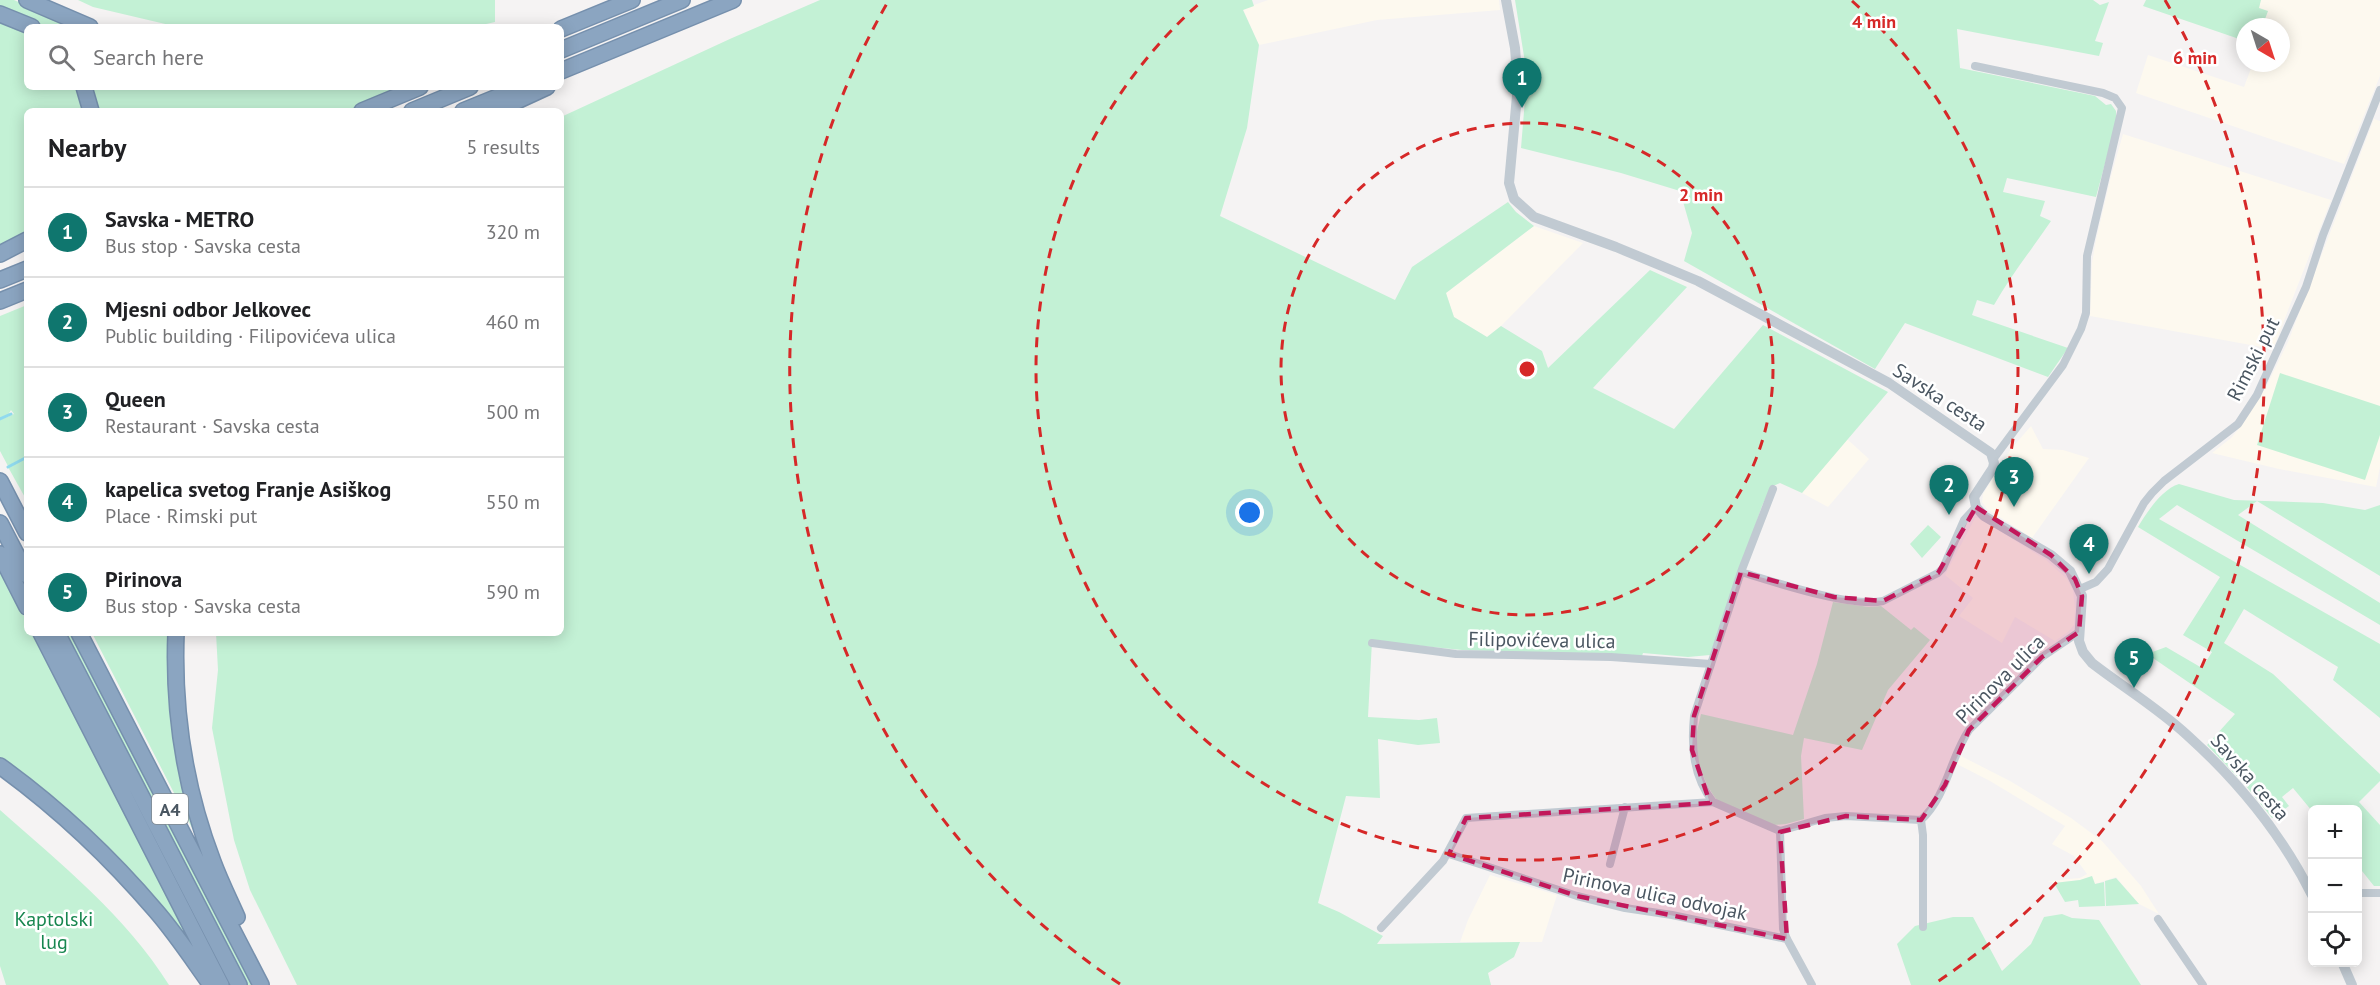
<!DOCTYPE html>
<html lang="en">
<head>
<meta charset="utf-8">
<style>
	body { margin:0; font-family:"PT Sans",sans-serif; background:#f6f6f6; color:#202124 }
	.controls { position:absolute; right:18px; bottom:18px; display:grid; overflow:hidden; border-radius:9px; box-shadow:0 3px 15px #0003 }
	.controls button { width:54px; height:54px; display:grid; place-items:center; padding:0; border:0; border-bottom:2px solid #e0e0e0; background:#fff; color:#202124; font:30px sans-serif }
	.compass { position:absolute; left:2236px; top:18px; width:54px; height:54px; border-radius:50%; background:#fff; box-shadow:0 3px 15px #0003; rotate:141deg }
	.you { position:absolute; left:1250px; top:513px; width:21px; height:21px; margin:-15px; border:4px solid #fff; border-radius:50%; background:#1a73e8; box-shadow:0 0 0 9px #1a73e833 }
	.badge { display:grid; place-items:center; width:39px; height:39px; border-radius:50%; background:#0f766e; color:#fff; font-size:20px; font-weight:700 }
	.pin { position:absolute; translate:-50% -50px; filter:drop-shadow(0 2px 3px #0008) }
	.pin::after { content:''; position:absolute; top:32px; width:21px; height:18px; background:inherit; clip-path:polygon(0 0,100% 0,50% 100%) }
	.list { margin:0; padding:0; list-style:none }
	h2 { display:flex; justify-content:space-between; align-items:center; height:78px; margin:0; padding:0 24px; font-size:26px }
	h2 small { font-size:20px; font-weight:400; color:#757577 }
	.list li { display:grid; grid-template-columns:39px 1fr auto; gap:18px; align-items:center; box-sizing:border-box; height:90px; padding:0 24px; border-top:2px solid #e0e0e0 }
	.list b { display:block; font-size:22px; white-space:nowrap }
	.list p { margin:0; font-size:20px; white-space:nowrap; color:#757577 }
	.list em { font-size:20px; font-style:normal; color:#757577 }
	.icon { flex:none; width:33px; height:33px; fill:none; stroke:currentColor; stroke-width:2; stroke-linecap:round; stroke-linejoin:round }
	.map { position:relative; flex:none; width:2380px; height:985px; overflow:hidden }
	.search { position:absolute; background:#fff; box-shadow:0 3px 15px #0003; left:24px; top:24px; width:540px; height:66px; display:flex; align-items:center; gap:15px; box-sizing:border-box; padding:0 21px; border-radius:9px; color:#757577; font-size:22px }
	.panel { position:absolute; background:#fff; box-shadow:0 3px 15px #0003; left:24px; top:108px; width:540px; height:528px; border-radius:9px }
	.map>svg:first-child { display:block }
	.commercial { fill:#fdf9ef }
	.green { fill:#c3f1d5 }
	.lines { fill:none; stroke-linecap:round; stroke-linejoin:round }
	.stream { stroke:#90daee; stroke-width:3 }
	.motorway-casing { stroke:#7690ad; stroke-width:18 }
	.minor { stroke:#c1cad2; stroke-width:8 }
	.tertiary { stroke:#c1cad2; stroke-width:10 }
	.motorway { stroke:#8ba5c1; stroke-width:15 }
	.marked { fill:#c2185b; fill-opacity:0.2; stroke:#c2185b; stroke-width:4.5; stroke-dasharray:12 8; stroke-linejoin:round }
	.ring { fill:none; stroke:#d62828; stroke-width:3; stroke-dasharray:10 8 }
	.labels { text-anchor:middle; dominant-baseline:central; stroke-width:5; stroke-linejoin:round; paint-order:stroke }
	.shield { fill:#fff; stroke:#808990; stroke-width:1.5 }
	.shield-label { font-size:18px; font-weight:bold; fill:#4a5661 }
	.street-label { font-size:20px; fill:#4a5661; stroke:#fff }
	.park-label { font-size:20px; fill:#17864f; stroke:#fff }
	.centre { fill:#d62828; stroke:#fff; stroke-width:3 }
	.ring-label { font-size:18px; text-anchor:middle; font-weight:bold; fill:#d62828; stroke:#fff; stroke-width:5; stroke-linejoin:round; paint-order:stroke }
</style>
</head>
<body>
<div class="map">
<svg width="2380" height="985" viewBox="0 0 2380 985">
	<rect width="100%" height="100%" fill="#f5f3f3"/>
	<path class="commercial" d="M 1268,0 L 1499,0 L 1500,10 L 1377,20 L 1259,45 L 1243,9 Z
		M 2261,0 L 2380,0 L 2380,76 L 2344,164 L 2136,93 L 2148,55 L 2244,87 L 2253,63 L 2281,63 L 2281,27 L 2262,27 L 2268,11 L 2258,8 Z
		M 2374,119 L 2380,121 L 2380,467 L 2376,487 L 2279,469 L 2212,453 L 2231,438 L 2242,425 L 2267,385 L 2288,342 Z
		M 2123,134 L 2331,200 L 2273,349 L 2090,316 L 2092,263 L 2096,240 L 2111,176 Z
		M 1534,226 L 1583,243 L 1501,326 L 1487,337 L 1454,317 L 1446,293 Z
		M 2031,426 L 2043,449 L 2063,450 L 2089,458 L 2032,538 L 1987,509 L 1982,502 L 1983,494 L 2011,449 Z
		M 1847,439 L 1869,459 L 1828,507 L 1802,493 Z
		M 1975,518 L 1979,518 L 2046,560 L 2067,579 L 2073,590 L 2075,609 L 2074,625 L 2068,632 L 2055,641 L 2015,617 L 2002,643 L 1959,616 L 1973,598 L 1945,575 Z
		M 1961,756 L 2010,781 L 2071,818 L 2102,841 L 2141,886 L 2159,914 L 2139,904 L 2116,877 L 2095,884 L 2092,876 L 2080,880 L 2054,883 L 2048,881 L 2080,878 L 2087,874 L 2074,856 L 2052,844 L 2065,826 L 1990,781 L 1957,764 Z
		M 1490,875 L 1557,895 L 1542,942 L 1460,942 L 1468,920 Z"/>
	<path class="green" d="M 0,0 L 14,0 L 75,27 L 45,27 L 19,13 L 0,7 Z
		M 78,0 L 495,0 L 495,22 L 473,27 L 178,27 L 93,7 Z
		M 820,0 L 1252,0 L 1254,6 L 1243,10 L 1259,45 L 1247,128 L 1220,216 L 1395,300 L 1412,267 L 1508,202 L 1516,212 L 1534,226 L 1446,293 L 1454,317 L 1487,337 L 1501,326 L 1542,351 L 1548,368 L 1650,270 L 1687,287 L 1593,388 L 1674,429 L 1763,325 L 1888,392 L 1802,493 L 1780,483 L 1771,487 L 1762,506 L 1710,655 L 1688,657 L 1643,653 L 1642,656 L 1462,650 L 1372,641 L 1368,717 L 1419,720 L 1437,718 L 1440,743 L 1418,745 L 1378,739 L 1380,798 L 1346,796 L 1318,903 L 1339,912 L 1383,936 L 1377,944 L 1520,942 L 1514,957 L 1488,973 L 1491,985 L 297,985 L 250,890 L 234,840 L 212,728 L 218,670 L 216,633 L 561,633 L 561,117 L 732,38 Z
		M 1515,0 L 2093,0 L 2100,5 L 2109,2 L 2095,41 L 2103,43 L 2099,56 L 1957,29 L 1960,68 L 2095,96 L 2106,105 L 2111,104 L 2116,111 L 2116,123 L 2096,197 L 2007,178 L 2003,192 L 2045,201 L 2040,216 L 2051,221 C 2032,249 2011,275 1994,305 L 1977,300 L 1972,315 L 2068,348 L 2048,377 L 1905,323 L 1875,369 L 1684,261 L 1692,233 L 1680,191 L 1621,173 L 1521,148 L 1527,75 Z
		M 2146,0 L 2261,0 L 2259,8 L 2268,11 L 2262,27 L 2245,27 L 2245,41 L 2143,6 Z
		M 0,21 L 27,32 L 27,87 L 77,87 L 84,111 L 27,111 L 27,234 L 0,248 Z
		M 91,87 L 404,87 L 347,111 L 98,111 Z
		M 27,305 L 27,454 L 23,459 L 8,466 L 0,451 L 0,420 L 14,414 L 11,410 L 8,415 L 0,419 L 0,316 Z
		M 2280,373 L 2380,406 L 2380,435 L 2365,480 L 2257,445 Z
		M 27,458 L 27,501 L 8,467 Z
		M 2179,484 L 2234,500 L 2323,503 L 2365,510 L 2380,505 L 2380,576 L 2257,501 L 2238,515 L 2380,603 L 2380,625 L 2177,505 L 2159,519 L 2380,644 L 2380,718 L 2333,680 L 2338,667 L 2244,609 L 2224,643 L 2273,674 L 2380,774 L 2380,781 L 2359,802 L 2380,825 L 2380,886 L 2374,886 L 2358,866 L 2358,810 L 2312,810 L 2312,811 L 2293,788 L 2282,797 L 2289,806 L 2272,818 L 2246,786 L 2207,745 L 2235,714 L 2147,654 L 2166,647 L 2202,668 L 2212,652 L 2183,635 L 2220,577 L 2138,527 C 2147,512 2162,489 2179,484 Z
		M 1928,525 L 1941,537 L 1922,558 L 1910,544 Z
		M 0,570 L 27,622 L 27,633 L 33,633 L 198,952 L 42,790 L 0,759 Z
		M 1833,602 L 1869,607 L 1881,606 L 1911,630 L 1914,627 L 1930,640 L 1888,690 L 1862,750 L 1804,738 L 1801,756 L 1804,819 L 1786,824 L 1774,825 L 1717,800 C 1705,786 1696,760 1696,742 C 1696,733 1699,723 1701,714 L 1793,735 L 1817,664 Z
		M 65,633 L 70,633 L 252,985 L 247,985 Z
		M 92,633 L 169,633 L 197,837 L 193,830 Z
		M 0,810 C 60,863 126,916 169,985 L 6,985 L 0,966 Z
		M 2092,876 L 2095,884 L 2104,882 L 2105,906 L 2079,907 L 2078,900 L 2065,902 L 2054,883 L 2080,880 Z
		M 2116,878 L 2139,904 L 2106,906 L 2105,881 Z
		M 2062,914 L 2072,918 L 2099,920 L 2141,985 L 1911,985 L 1897,944 L 1915,926 L 1953,917 L 1973,917 L 2002,971 L 2031,944 L 2044,917 Z"/>
	<g class="lines">
		<path class="stream" d="M 0,419 L 11,414
			M 8,467 L 27,457"/>
		<g class="motorway-casing">
			<path id="motorway" d="M 27,0 L 90,27
				M 0,14 L 32,27
				M 561,29 L 632,0
				M 561,50 L 682,0
				M 561,71 L 733,0
				M 84,87 L 91,111
				M 362,111 L 420,87
				M 412,111 L 470,87
				M 463,111 L 522,87
				M 495,111 L 547,87
				M 0,254 L 27,240
				M 0,280 L 27,269
				M 0,301 L 27,290
				M 0,481 L 27,533
				M 0,523 L 27,575
				M 0,554 L 27,607
				M 41,633 L 221,985
				M 57,633 L 239,985
				M 79,633 L 261,985
				M 176,633 C 173,711 185,789 213,862 C 220,881 229,899 237,917
				M 0,766 C 58,808 110,857 156,911 C 176,934 193,960 211,985"/>
		</g>
		<path class="minor" d="M 1975,66 L 2103,93 L 2115,98 L 2122,108 L 2087,256 L 2086,313 L 2081,329 L 2063,365 L 1994,458
			M 1741,572 L 1773,489
			M 2080,589 L 2096,582 L 2108,569 L 2144,503 L 2152,493 L 2164,481 L 2238,424 L 2257,395 L 2306,287 L 2323,235 L 2380,90
			M 1372,643 L 1456,654 L 1611,657 L 1711,664
			M 1713,802 C 1693,777 1691,746 1694,716 L 1741,572 C 1774,582 1852,608 1883,601 L 1938,573 L 1943,568 L 1964,520 L 1976,507
			M 1921,820 L 1923,835 L 1923,927
			M 1780,831 L 1783,929 L 1787,939 L 1812,985
			M 1449,854 L 1577,896 L 1625,908 L 1672,915 L 1787,939
			M 1610,864 L 1625,807
			M 2358,893 L 2380,893
			M 2158,919 L 2203,985
			M 1381,928 L 1443,861 L 1466,818 L 1713,802 L 1780,831 L 1825,818 L 1846,816 L 1921,820 C 1947,796 1950,758 1969,730 L 2042,657 L 2079,632"/>
		<path class="tertiary" d="M 1506,0 L 1515,48 L 1518,85 L 1509,183 L 1514,199 L 1534,217 L 1616,247 L 1698,281 L 1889,383 L 1991,453 L 1994,463 L 1993,468 L 1974,497 L 1976,507 L 1984,516 L 2051,555 L 2070,571 L 2082,596 L 2079,641 L 2083,652 L 2092,663 C 2123,687 2158,708 2187,735 C 2237,780 2282,835 2312,895
			M 2342,962 L 2352,985"/>
		<use href="#motorway" class="motorway"/>
	</g>
	<path class="marked" d="M 1976,507 L 2051,555 L 2075,579 L 2082,596 L 2079,632 L 2042,657 L 1969,730 L 1945,785 L 1921,820 L 1846,816 L 1780,832 L 1787,939 L 1577,896 L 1449,854 L 1466,818 L 1710,803 L 1692,750 L 1694,716 L 1741,572 L 1834,597 L 1883,601 L 1938,573 Z"/>
	<g class="ring">
		<circle cx="1527" cy="369" r="246"/>
		<path d="M1852 1A491 491 0 1 1 1202 1"/>
		<path d="M1120 984A737 737 0 0 1 889 0M2165 0A737 737 0 0 1 1934 984"/>
	</g>
	<g class="labels">
		<rect class="shield" x="152" y="794" width="36" height="30" rx="4.5"/>
		<g class="shield-label">
			<text x="170" y="809">A4</text>
		</g>
		<g class="street-label">
			<text transform="translate(2253 359) rotate(-63)">Rimski put</text>
			<text transform="translate(1940 397) rotate(33)">Savska cesta</text>
			<text transform="translate(1542 640) rotate(1)">Filipovićeva ulica</text>
			<text transform="translate(2000 679) rotate(-45)">Pirinova ulica</text>
			<text transform="translate(2250 777) rotate(49)">Savska cesta</text>
			<text transform="translate(1655 894) rotate(12)">Pirinova ulica odvojak</text>
		</g>
		<g class="park-label">
			<text x="54" y="919">Kaptolski<tspan x="54" dy="23">lug</tspan></text>
		</g>
	</g>
	<circle cx="1527" cy="369" r="9" class="centre"/>
	<g class="ring-label">
		<text x="1874" y="28">4 min</text>
		<text x="2195" y="64">6 min</text>
		<text x="1701" y="201">2 min</text>
	</g>
</svg>
<div class="controls">
<button>+</button>
<button>−</button>
<button><svg class="icon" aria-label="locate" viewBox="0 0 24 24"><circle cx="12" cy="12" r="6"/><path d="M12 2v4M12 18v4M2 12h4M18 12h4"/></svg></button>
</div>
<svg class="compass" viewBox="-18 -18 36 36"><path d="M0-13l5 13h-10z" fill="#e53935"/><path d="M0 13l5-13h-10z" fill="#757577"/></svg>
<div class="you"></div>
<div class="pin badge" style="left:1522px;top:108px">1</div>
<div class="pin badge" style="left:1949px;top:515px">2</div>
<div class="pin badge" style="left:2014px;top:507px">3</div>
<div class="pin badge" style="left:2089px;top:574px">4</div>
<div class="pin badge" style="left:2134px;top:688px">5</div>
<div class="search"><svg class="icon" aria-label="search" viewBox="0 0 24 24"><circle cx="10" cy="10" r="6"/><path d="M15 15l6 6"/></svg>Search here</div>
<section class="panel">
<h2>Nearby<small>5 results</small></h2>
<ul class="list">
<li><span class="badge">1</span><div><b>Savska - METRO</b><p>Bus stop · Savska cesta</p></div><em>320 m</em></li>
<li><span class="badge">2</span><div><b>Mjesni odbor Jelkovec</b><p>Public building · Filipovićeva ulica</p></div><em>460 m</em></li>
<li><span class="badge">3</span><div><b>Queen</b><p>Restaurant · Savska cesta</p></div><em>500 m</em></li>
<li><span class="badge">4</span><div><b>kapelica svetog Franje Asiškog</b><p>Place · Rimski put</p></div><em>550 m</em></li>
<li><span class="badge">5</span><div><b>Pirinova</b><p>Bus stop · Savska cesta</p></div><em>590 m</em></li>
</ul>
</section>
</div>
</body>
</html>
